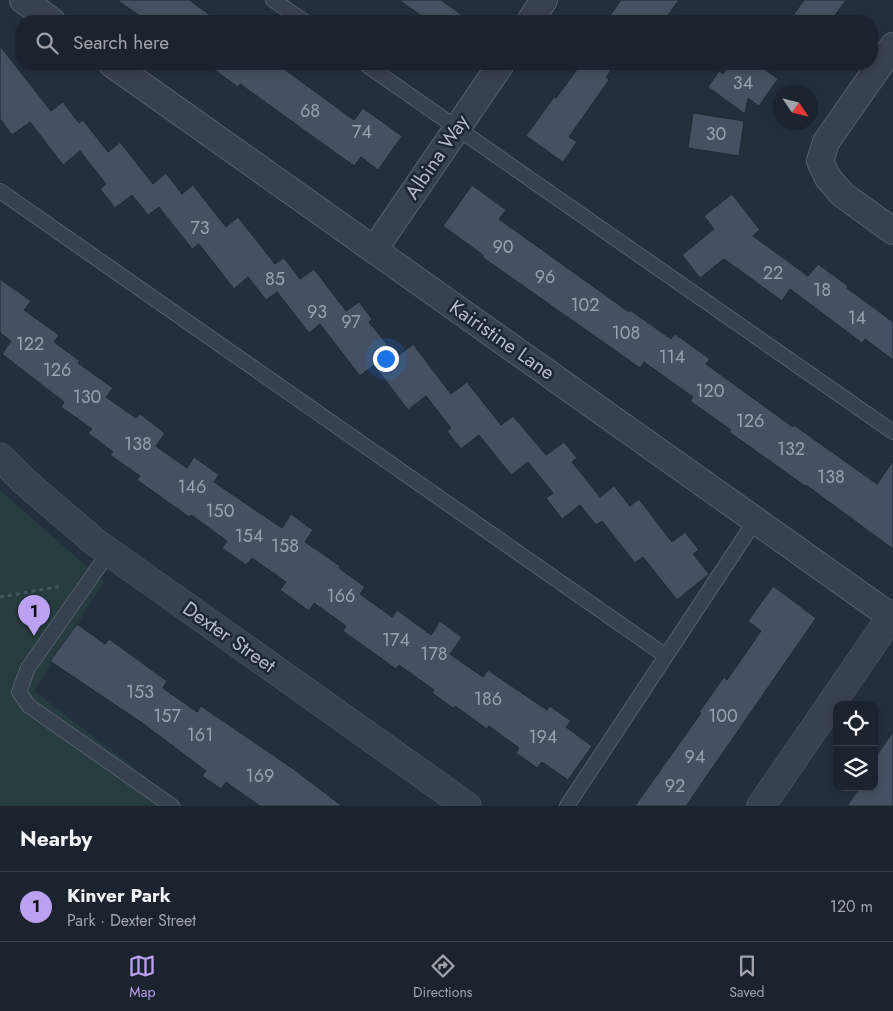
<!DOCTYPE html>
<html lang="en">
<head>
<meta charset="utf-8">
<style>
	body { margin:0; font-family:Jost,sans-serif; background:#282f3a; color:#f1f3f6 }
	.controls { position:absolute; right:15px; bottom:15px; display:grid; overflow:hidden; border-radius:10px; box-shadow:0 2px 8px #0003 }
	.controls button { width:45px; height:45px; display:grid; place-items:center; padding:0; border:0; border-bottom:1px solid #39404a; background:#1b232e; color:#f1f3f6; font:25px sans-serif }
	.compass { position:absolute; left:773px; top:85px; width:45px; height:45px; border-radius:50%; background:#1b232e; box-shadow:0 2px 8px #0003; rotate:125deg }
	.you { position:absolute; left:385px; top:358px; width:18px; height:18px; margin:-12px; border:4px solid #fff; border-radius:50%; background:#1a73e8; box-shadow:0 0 0 8px #1a73e833 }
	.badge { display:grid; place-items:center; width:32px; height:32px; border-radius:50%; background:#bca0f2; color:#111; font-size:16px; font-weight:700 }
	.pin { position:absolute; translate:-50% -41px; filter:drop-shadow(0 1px 2px #0008) }
	.pin::after { content:''; position:absolute; top:26px; width:18px; height:15px; background:inherit; clip-path:polygon(0 0,100% 0,50% 100%) }
	.list { margin:0; padding:0; list-style:none }
	h2 { display:flex; justify-content:space-between; align-items:center; height:65px; margin:0; padding:0 20px; font-size:21px }
	h2 small { font-size:16px; font-weight:400; color:#a0a4aa }
	.list li { display:grid; grid-template-columns:32px 1fr auto; gap:15px; align-items:center; box-sizing:border-box; height:70px; padding:0 20px; border-top:1px solid #39404a }
	.list b { display:block; font-size:19px; white-space:nowrap }
	.list p { margin:0; font-size:16px; white-space:nowrap; color:#a0a4aa }
	.list em { font-size:16px; font-style:normal; color:#a0a4aa }
	.icon { flex:none; width:28px; height:28px; fill:none; stroke:currentColor; stroke-width:2; stroke-linecap:round; stroke-linejoin:round }
	.map { position:relative; flex:none; width:893px; height:806px; overflow:hidden }
	.search { position:absolute; background:#1b232e; box-shadow:0 2px 8px #0003; left:15px; right:15px; top:15px; height:55px; display:flex; align-items:center; gap:12px; box-sizing:border-box; padding:0 18px; border-radius:20px; color:#a0a4aa; font-size:19px }
	.sheet { height:135px; background:#1b232e }
	nav { display:flex; justify-content:space-around; align-items:center; box-sizing:border-box; height:70px; border-top:1px solid #39404a; background:#1b232e; font-size:14px; color:#a0a4aa }
	nav a { display:grid; justify-items:center; gap:2px }
	nav .on { color:#bca0f2 }
	.map>svg:first-child { display:block }
	.green { fill:#263c3f }
	.building { fill:#455162; stroke:#1f2835 }
	.lines { fill:none; stroke-linecap:round; stroke-linejoin:round }
	.service-casing { stroke:#565f6c; stroke-width:16 }
	.minor-casing { stroke:#565f6c; stroke-width:28 }
	.tertiary-casing { stroke:#565f6c; stroke-width:29 }
	.path { stroke:#44595c; stroke-width:3; stroke-dasharray:4 4; stroke-linecap:butt }
	.service { stroke:#38414e; stroke-width:14 }
	.minor { stroke:#38414e; stroke-width:26 }
	.tertiary { stroke:#38414e; stroke-width:28 }
	.labels { text-anchor:middle; dominant-baseline:central; stroke-width:5; stroke-linejoin:round; paint-order:stroke }
	.number-label { font-size:18px; fill:#98a1af }
	.street-label { font-size:20px; fill:#b4bcc9; stroke:#1d2633 }
</style>
</head>
<body>
<div class="map">
<svg width="893" height="806" viewBox="0 0 893 806">
	<rect width="100%" height="100%" fill="#242f3e"/>
	<path class="green" d="M 0,490 L 104,582 L 34,691 L 183,806 L 0,806 Z"/>
	<path class="building" d="M 117,0 L 189,0 L 219,21 L 147,21 Z
		M 399,0 L 441,0 L 471,21 L 429,21 Z
		M 621,0 L 679,0 L 664,21 L 606,21 Z
		M 804,0 L 846,0 L 831,21 L 789,21 Z
		M 0,46 L 51,111 L 63,102 L 79,123 L 83,120 L 108,152 L 120,142 L 153,184 L 166,173 L 182,194 L 193,185 L 226,227 L 238,217 L 275,264 L 284,258 L 300,279 L 314,269 L 346,311 L 359,302 L 372,319 L 369,322 L 397,357 L 413,344 L 451,394 L 467,382 L 501,425 L 513,416 L 546,455 L 564,442 L 577,458 L 572,462 L 600,497 L 614,486 L 630,506 L 639,499 L 672,542 L 685,532 L 699,550 L 693,554 L 709,574 L 677,600 L 643,557 L 635,563 L 602,521 L 596,525 L 580,505 L 562,519 L 546,498 L 553,493 L 528,462 L 511,475 L 479,435 L 461,449 L 447,431 L 451,428 L 426,396 L 408,410 L 374,365 L 360,376 L 320,324 L 309,333 L 277,292 L 266,300 L 248,277 L 234,289 L 199,244 L 192,249 L 159,207 L 148,215 L 132,195 L 115,208 L 100,189 L 106,184 L 80,151 L 63,165 L 30,122 L 12,135 L 0,119 Z
		M 206,64 L 277,64 L 354,120 L 363,108 L 402,136 L 378,170 L 361,157 L 354,166 L 240,84 L 238,87 Z
		M 581,64 L 616,64 L 606,77 L 609,80 L 569,137 L 577,142 L 563,162 L 526,136 L 554,97 L 556,98 Z
		M 730,64 L 757,64 L 778,79 L 759,106 L 748,98 L 745,114 L 708,87 L 719,71 L 723,74 Z
		M 693,113 L 744,121 L 739,156 L 688,148 Z
		M 472,185 L 506,210 L 499,219 L 629,312 L 630,310 L 671,339 L 675,334 L 710,359 L 706,364 L 793,427 L 794,425 L 877,484 L 893,461 L 893,549 L 806,485 L 805,486 L 729,432 L 731,430 L 690,401 L 693,397 L 669,380 L 644,362 L 640,368 L 482,257 L 483,255 L 443,226 Z
		M 732,194 L 760,230 L 753,236 L 808,276 L 818,264 L 848,286 L 847,288 L 893,322 L 893,360 L 865,339 L 862,343 L 790,289 L 782,301 L 724,259 L 700,278 L 682,255 L 714,229 L 704,216 Z
		M 0,279 L 31,301 L 24,310 L 59,335 L 54,342 L 80,361 L 78,363 L 113,388 L 106,397 L 136,418 L 140,414 L 165,433 L 156,446 L 187,468 L 194,457 L 219,475 L 214,482 L 282,528 L 291,514 L 313,530 L 305,542 L 340,566 L 339,568 L 365,587 L 360,594 L 392,617 L 397,610 L 431,635 L 440,621 L 462,637 L 450,654 L 483,677 L 488,670 L 547,710 L 550,706 L 571,721 L 566,727 L 592,746 L 568,780 L 542,762 L 537,768 L 516,753 L 519,748 L 489,726 L 487,729 L 455,706 L 453,708 L 432,693 L 434,690 L 399,665 L 396,669 L 343,631 L 346,626 L 314,603 L 309,611 L 280,590 L 286,582 L 252,558 L 246,565 L 222,548 L 227,541 L 191,515 L 189,517 L 137,480 L 140,476 L 110,455 L 113,452 L 88,433 L 92,429 L 61,407 L 64,402 L 2,354 L 11,341 L 0,333 Z
		M 773,586 L 816,618 L 686,806 L 635,806 L 701,713 L 699,712 L 724,677 L 727,680 L 761,631 L 748,621 Z
		M 77,624 L 105,644 L 109,639 L 167,681 L 163,688 L 197,712 L 201,706 L 295,770 L 342,806 L 260,806 L 226,782 L 221,789 L 202,776 L 206,771 L 145,725 L 50,661 Z
		M 893,732 L 893,806 L 847,806 L 860,787 L 874,787 L 874,759 Z"/>
	<g class="lines">
		<g class="service-casing">
			<path id="service" d="M 273,0 L 304,21
				M 365,64 L 893,432
				M 0,191 L 666,656
				M 109,552 L 28,668 L 19,692 L 29,706 L 172,806
				M 567,806 L 755,521"/>
		</g>
		<g class="minor-casing">
			<path id="minor" d="M 23,0 L 52,21
				M 530,21 L 544,0
				M 893,46 L 826,142 L 820,161 L 828,178 L 843,195 L 893,231
				M 112,64 L 893,618
				M 374,250 L 501,64"/>
		</g>
		<g class="tertiary-casing">
			<path id="tertiary" d="M 0,457 L 25,482 L 95,542 L 467,806
				M 761,806 L 893,614"/>
		</g>
		<path class="path" d="M 0,597 L 62,586"/>
		<use href="#service" class="service"/>
		<use href="#minor" class="minor"/>
		<use href="#tertiary" class="tertiary"/>
	</g>
	<g class="labels">
		<g class="number-label">
			<text x="743" y="83">34</text>
			<text x="310" y="111">68</text>
			<text x="362" y="132">74</text>
			<text x="716" y="134">30</text>
			<text x="200" y="228">73</text>
			<text x="503" y="247">90</text>
			<text x="773" y="273">22</text>
			<text x="545" y="277">96</text>
			<text x="275" y="279">85</text>
			<text x="822" y="290">18</text>
			<text x="585" y="305">102</text>
			<text x="317" y="312">93</text>
			<text x="857" y="318">14</text>
			<text x="351" y="322">97</text>
			<text x="626" y="333">108</text>
			<text x="30" y="344">122</text>
			<text x="672" y="357">114</text>
			<text x="57" y="370">126</text>
			<text x="710" y="391">120</text>
			<text x="87" y="397">130</text>
			<text x="750" y="421">126</text>
			<text x="138" y="444">138</text>
			<text x="791" y="449">132</text>
			<text x="831" y="477">138</text>
			<text x="192" y="487">146</text>
			<text x="220" y="511">150</text>
			<text x="249" y="536">154</text>
			<text x="285" y="546">158</text>
			<text x="341" y="596">166</text>
			<text x="396" y="640">174</text>
			<text x="434" y="654">178</text>
			<text x="140" y="692">153</text>
			<text x="488" y="699">186</text>
			<text x="167" y="716">157</text>
			<text x="723" y="716">100</text>
			<text x="200" y="735">161</text>
			<text x="543" y="737">194</text>
			<text x="695" y="757">94</text>
			<text x="260" y="776">169</text>
			<text x="675" y="786">92</text>
		</g>
		<g class="street-label">
			<text transform="translate(437 157) rotate(-56)">Albina Way</text>
			<text transform="translate(502 340) rotate(35)">Kairistine Lane</text>
			<text transform="translate(229 637) rotate(35)">Dexter Street</text>
		</g>
	</g>
</svg>
<div class="controls">
<button><svg class="icon" aria-label="locate" viewBox="0 0 24 24"><circle cx="12" cy="12" r="6"/><path d="M12 2v4M12 18v4M2 12h4M18 12h4"/></svg></button>
<button><svg class="icon" aria-label="layers" viewBox="0 0 24 24"><path d="M12 4l9 5-9 5-9-5zM3 14l9 5 9-5"/></svg></button>
</div>
<svg class="compass" viewBox="-18 -18 36 36"><path d="M0-13l5 13h-10z" fill="#e53935"/><path d="M0 13l5-13h-10z" fill="#a0a4aa"/></svg>
<div class="you"></div>
<div class="pin badge" style="left:34px;top:636px">1</div>
<div class="search"><svg class="icon" aria-label="search" viewBox="0 0 24 24"><circle cx="10" cy="10" r="6"/><path d="M15 15l6 6"/></svg>Search here</div>
</div>
<section class="sheet">
<h2>Nearby<small></small></h2>
<ul class="list">
<li><span class="badge">1</span><div><b>Kinver Park</b><p>Park · Dexter Street</p></div><em>120 m</em></li>
</ul>
</section>
<nav>
<a class="on"><svg class="icon" aria-label="map" viewBox="0 0 24 24"><path d="M3 6l6-2 6 2 6-2v14l-6 2-6-2-6 2zM9 4v14M15 6v14"/></svg>Map</a>
<a><svg class="icon" aria-label="directions" viewBox="0 0 24 24"><path d="M12 3l9 9-9 9-9-9zM9 14v-3h6M13 9l2 2-2 2"/></svg>Directions</a>
<a><svg class="icon" aria-label="saved" viewBox="0 0 24 24"><path d="M7 4h10v16l-5-4-5 4z"/></svg>Saved</a>
</nav>
</body>
</html>
